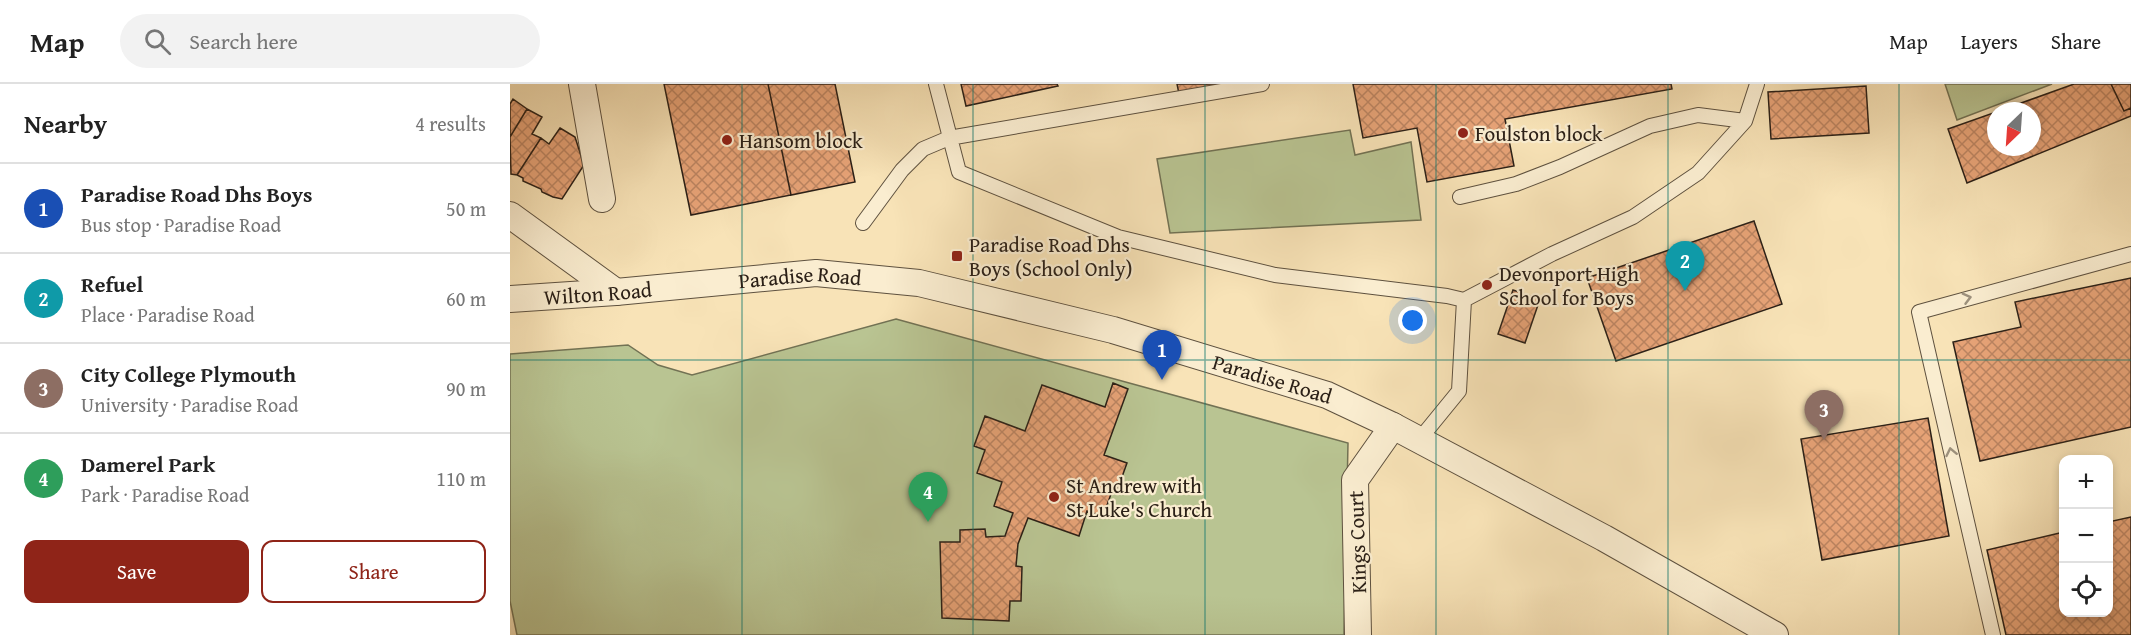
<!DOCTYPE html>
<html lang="en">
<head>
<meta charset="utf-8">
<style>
	body { margin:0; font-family:"Gentium Book Plus",serif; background:#f2f2f2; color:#222 }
	.controls { position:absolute; right:18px; bottom:18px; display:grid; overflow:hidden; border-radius:12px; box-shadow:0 3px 9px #0003 }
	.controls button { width:54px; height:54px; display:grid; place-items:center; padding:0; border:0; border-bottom:2px solid #e0e0e0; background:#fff; color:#222; font:30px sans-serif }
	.compass { position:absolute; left:1477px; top:18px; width:54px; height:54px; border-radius:50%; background:#fff; box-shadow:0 3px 9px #0003; rotate:205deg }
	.you { position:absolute; left:903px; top:237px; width:21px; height:21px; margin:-15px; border:4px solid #fff; border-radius:50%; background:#1a73e8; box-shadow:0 0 0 9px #1a73e833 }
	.badge { display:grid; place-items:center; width:39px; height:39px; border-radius:50%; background:#8f2418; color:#fff; font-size:20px; font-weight:700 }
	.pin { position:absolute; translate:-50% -50px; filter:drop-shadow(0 2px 3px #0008) }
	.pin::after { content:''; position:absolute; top:32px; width:21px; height:18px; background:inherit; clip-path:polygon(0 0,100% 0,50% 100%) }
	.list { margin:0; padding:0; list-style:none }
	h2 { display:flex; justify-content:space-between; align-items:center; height:78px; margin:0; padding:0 24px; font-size:26px }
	h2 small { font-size:20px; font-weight:400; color:#767676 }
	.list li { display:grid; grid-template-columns:39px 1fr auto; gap:18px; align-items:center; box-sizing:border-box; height:90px; padding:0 24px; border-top:2px solid #e0e0e0 }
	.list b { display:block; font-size:22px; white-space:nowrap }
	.list p { margin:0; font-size:20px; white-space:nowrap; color:#767676 }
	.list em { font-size:20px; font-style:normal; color:#767676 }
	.actions { display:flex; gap:12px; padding:18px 24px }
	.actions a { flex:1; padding:14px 0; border:2px solid #8f2418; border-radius:12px; text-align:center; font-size:21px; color:#8f2418 }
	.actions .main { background:#8f2418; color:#fff }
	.icon { flex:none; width:33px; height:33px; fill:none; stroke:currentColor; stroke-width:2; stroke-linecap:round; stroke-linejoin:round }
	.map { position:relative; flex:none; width:1621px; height:551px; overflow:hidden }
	header { display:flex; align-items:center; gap:36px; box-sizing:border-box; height:84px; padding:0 30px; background:#fff; border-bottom:2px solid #e0e0e0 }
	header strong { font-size:28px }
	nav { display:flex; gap:33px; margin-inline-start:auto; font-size:21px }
	.search { width:420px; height:54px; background:#f2f2f2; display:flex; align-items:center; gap:15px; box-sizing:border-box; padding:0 21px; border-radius:33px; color:#767676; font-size:22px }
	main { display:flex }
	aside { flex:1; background:#fff }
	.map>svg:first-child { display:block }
	.green { fill:#b9c492; stroke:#727254; stroke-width:1.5 }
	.building { fill:url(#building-cross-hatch); stroke:#2b2017; stroke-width:1.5 }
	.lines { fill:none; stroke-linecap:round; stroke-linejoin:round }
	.service-casing { stroke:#5e513f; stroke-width:16 }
	.minor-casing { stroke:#5e513f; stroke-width:28 }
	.service { stroke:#faedd0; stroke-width:14 }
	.minor { stroke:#faedd0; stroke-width:26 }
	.oneway { stroke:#9d917d }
	.grid { fill:none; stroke:#0f766e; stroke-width:1.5; stroke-opacity:0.55 }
	.poi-dot { fill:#8f2418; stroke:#faedd0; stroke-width:2 }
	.labels { text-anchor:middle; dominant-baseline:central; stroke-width:4.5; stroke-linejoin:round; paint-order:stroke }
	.poi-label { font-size:21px; fill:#2b2017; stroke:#faedd0; text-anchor:start }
	.street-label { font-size:21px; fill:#2b2017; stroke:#faedd0 }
</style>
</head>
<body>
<header>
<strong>Map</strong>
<div class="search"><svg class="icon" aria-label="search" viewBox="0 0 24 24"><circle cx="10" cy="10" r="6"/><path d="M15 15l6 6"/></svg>Search here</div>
<nav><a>Map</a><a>Layers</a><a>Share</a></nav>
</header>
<main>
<aside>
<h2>Nearby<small>4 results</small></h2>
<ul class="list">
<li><span class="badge" style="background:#1a4fb4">1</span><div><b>Paradise Road Dhs Boys</b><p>Bus stop · Paradise Road</p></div><em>50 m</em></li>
<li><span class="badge" style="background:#0f9aa8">2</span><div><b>Refuel</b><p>Place · Paradise Road</p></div><em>60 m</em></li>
<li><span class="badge" style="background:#8d6e63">3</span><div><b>City College Plymouth</b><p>University · Paradise Road</p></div><em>90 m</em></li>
<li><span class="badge" style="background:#2e9e5b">4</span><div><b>Damerel Park</b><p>Park · Paradise Road</p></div><em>110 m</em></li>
</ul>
<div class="actions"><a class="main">Save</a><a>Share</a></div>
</aside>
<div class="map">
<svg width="1621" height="551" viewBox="0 0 1621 551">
	<defs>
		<pattern id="building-cross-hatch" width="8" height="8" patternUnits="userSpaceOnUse" patternTransform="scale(1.5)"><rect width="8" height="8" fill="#e7a377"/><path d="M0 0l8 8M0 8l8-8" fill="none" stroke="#bb8461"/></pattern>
	</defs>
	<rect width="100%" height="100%" fill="#f8e3b7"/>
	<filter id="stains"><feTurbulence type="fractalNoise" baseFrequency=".00333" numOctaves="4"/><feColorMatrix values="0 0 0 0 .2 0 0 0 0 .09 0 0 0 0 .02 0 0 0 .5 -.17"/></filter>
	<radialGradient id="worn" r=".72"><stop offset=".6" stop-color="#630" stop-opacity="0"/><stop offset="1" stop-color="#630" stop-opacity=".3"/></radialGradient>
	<path class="green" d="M 1435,0 L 1542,0 L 1447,36 Z
		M 840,46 L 845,71 L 901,58 L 911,136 L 660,149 L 647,75 Z
		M 386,235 L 838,359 L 834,551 L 7,551 L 0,517 L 0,270 L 118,261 L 148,281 L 182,291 Z"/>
	<path class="building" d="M 154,0 L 258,0 L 281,111 L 181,131 Z
		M 258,0 L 325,0 L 345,98 L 281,111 Z
		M 451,0 L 547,0 L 548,2 L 456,22 Z
		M 667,0 L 723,0 L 669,10 Z
		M 843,0 L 1161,0 L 1162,5 L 995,35 L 1004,82 L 917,98 L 907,44 L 853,54 Z
		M 1564,0 L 1621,0 L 1621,32 L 1457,99 L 1438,45 L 1486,28 L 1486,63 L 1522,63 L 1522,27 L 1489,27 Z
		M 1601,0 L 1621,0 L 1621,24 L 1614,27 Z
		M 1356,2 L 1359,49 L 1261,55 L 1258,8 Z
		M 3,15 L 17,25 L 0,53 L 0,20 Z
		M 17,25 L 32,33 L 22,50 L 31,54 L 7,91 L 1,90 L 0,53 Z
		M 50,44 L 65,53 L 74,81 L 52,115 L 43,113 L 32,108 L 31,105 L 13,97 L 13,94 L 7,91 L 31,54 L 39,60 Z
		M 1244,137 L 1272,220 L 1106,277 L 1077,194 Z
		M 1621,194 L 1621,343 L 1470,377 L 1443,258 L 1511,243 L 1505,218 Z
		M 1003,206 L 1030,215 L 1015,259 L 988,250 Z
		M 603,299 L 618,305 L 594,371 L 617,379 L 608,404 L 603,404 L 593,433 L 577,427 L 569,452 L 518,434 L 508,460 L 506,482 L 512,483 L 511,517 L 500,517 L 499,537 L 432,534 L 430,458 L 450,458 L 450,446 L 475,445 L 476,453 L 495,452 L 503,429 L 484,422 L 492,398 L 467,389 L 475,366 L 464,362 L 475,332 L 515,347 L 532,301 L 595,323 Z
		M 1418,334 L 1439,452 L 1312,476 L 1291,355 Z
		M 1621,433 L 1621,551 L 1496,551 L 1477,466 L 1554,448 L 1554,528 L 1598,528 L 1598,438 Z"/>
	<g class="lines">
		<g class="service-casing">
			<path id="service" d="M 426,0 L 449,88 L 608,153 L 765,191 L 937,212 L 954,216 L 1042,170 L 1123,133 L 1188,89 L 1235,37 L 1247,0
				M 950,113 L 1006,100 L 1050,83 L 1140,42 L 1188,31 L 1235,37
				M 353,139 L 392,86 L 413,65 L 439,54 L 752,0
				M 909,356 L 949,307 L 954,216
				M 1483,551 L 1409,228 L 1621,170"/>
		</g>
		<g class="minor-casing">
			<g id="minor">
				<path d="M 72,0 L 92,115"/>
				<path d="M 0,131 L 106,208"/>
				<path id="s1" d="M 0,215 L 106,208 L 306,189 L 409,199 L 603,246 L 817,311 L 883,342 L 1094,454 L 1265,551"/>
				<path d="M 848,551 L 845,396 L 883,342"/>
			</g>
		</g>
		<use href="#service" class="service"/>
		<use href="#minor" class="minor"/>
	</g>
	<defs><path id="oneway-chevron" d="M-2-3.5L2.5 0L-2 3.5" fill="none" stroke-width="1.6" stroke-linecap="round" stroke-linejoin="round" transform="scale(1.5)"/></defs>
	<g class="oneway">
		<use href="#oneway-chevron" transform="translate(1457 214) rotate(-15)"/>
		<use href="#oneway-chevron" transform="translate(1441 368) rotate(-102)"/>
	</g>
	<path class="grid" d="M 232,0 L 232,551M 463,0 L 463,551M 695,0 L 695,551M 926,0 L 926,551M 1158,0 L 1158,551M 1389,0 L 1389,551M 0,276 L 1621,276"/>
	<g class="poi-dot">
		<circle cx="953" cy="49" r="6"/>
		<circle cx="217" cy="56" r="6"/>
		<rect x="441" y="166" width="12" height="12" rx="3"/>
		<circle cx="977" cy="201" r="6"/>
		<circle cx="544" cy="413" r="6"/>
	</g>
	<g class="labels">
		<g class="poi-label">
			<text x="965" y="49">Foulston block</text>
			<text x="229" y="56">Hansom block</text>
			<text x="459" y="160">Paradise Road Dhs<tspan x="459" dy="24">Boys (School Only)</tspan></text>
			<text x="989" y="189">Devonport High<tspan x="989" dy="24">School for Boys</tspan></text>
			<text x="556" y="401">St Andrew with<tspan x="556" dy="24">St Luke's Church</tspan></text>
		</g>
		<g class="street-label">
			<text stroke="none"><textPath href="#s1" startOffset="291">Paradise Road</textPath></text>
			<text stroke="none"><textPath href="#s1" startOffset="88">Wilton Road</textPath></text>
			<text stroke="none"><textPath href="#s1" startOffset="777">Paradise Road</textPath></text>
			<text transform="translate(847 458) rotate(-92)">Kings Court</text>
		</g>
	</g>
	<rect width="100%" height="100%" filter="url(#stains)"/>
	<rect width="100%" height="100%" fill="url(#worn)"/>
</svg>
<div class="controls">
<button>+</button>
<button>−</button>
<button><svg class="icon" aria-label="locate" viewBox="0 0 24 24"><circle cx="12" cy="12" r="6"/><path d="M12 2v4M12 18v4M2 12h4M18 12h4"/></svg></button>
</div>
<svg class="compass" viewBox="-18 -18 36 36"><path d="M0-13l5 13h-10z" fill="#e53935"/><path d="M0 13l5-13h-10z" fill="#767676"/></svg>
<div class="you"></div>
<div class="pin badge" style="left:652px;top:296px;background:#1a4fb4">1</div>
<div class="pin badge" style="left:1175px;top:207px;background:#0f9aa8">2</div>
<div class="pin badge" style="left:1314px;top:356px;background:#8d6e63">3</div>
<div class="pin badge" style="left:418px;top:438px;background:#2e9e5b">4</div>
</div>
</main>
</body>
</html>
